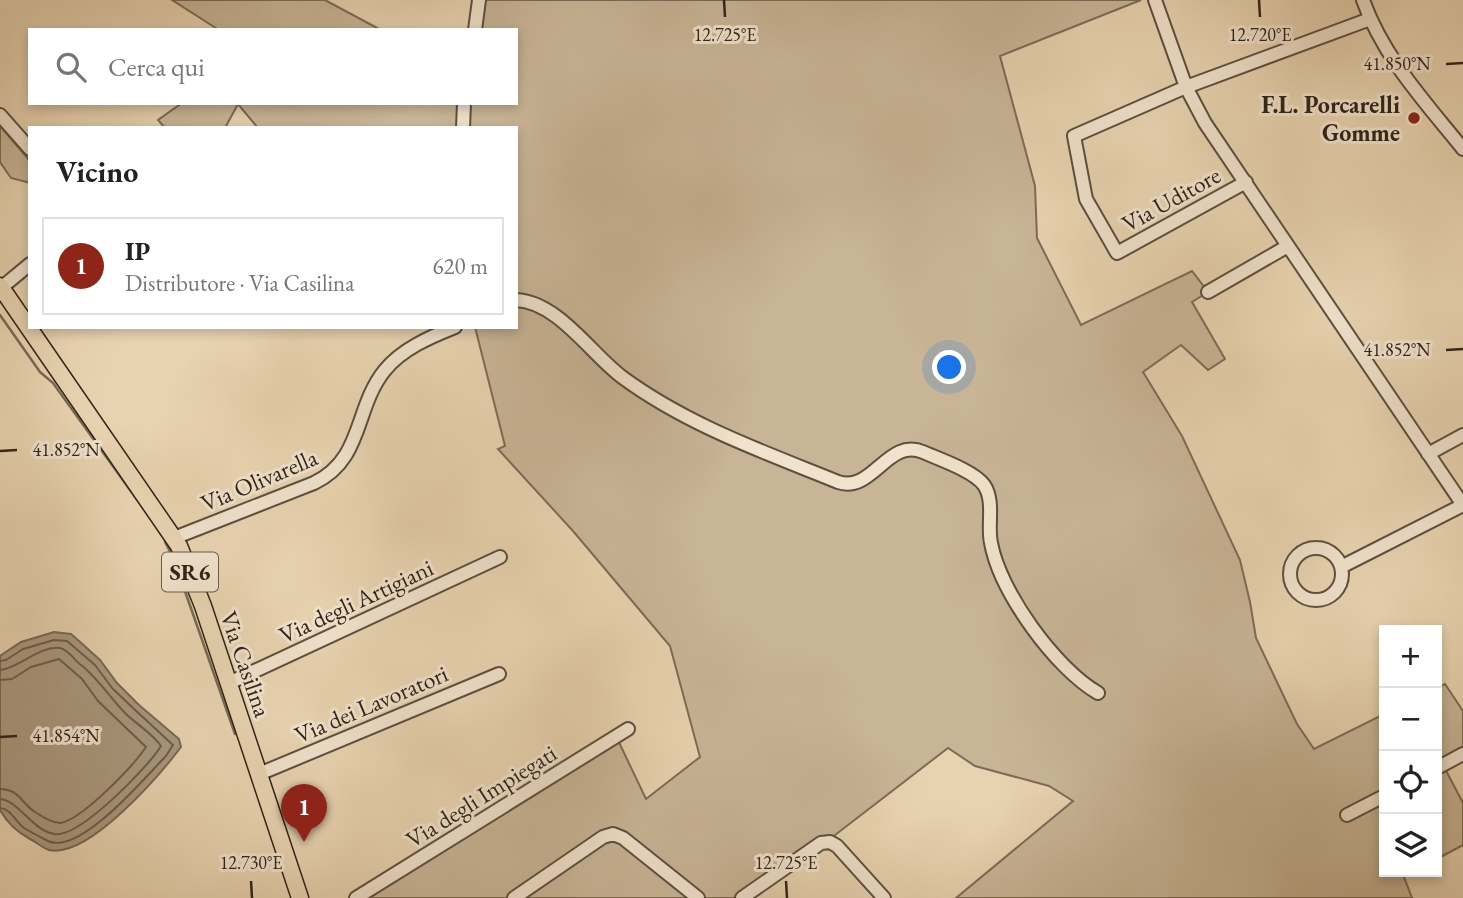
<!DOCTYPE html>
<html lang="it">
<head>
<meta charset="utf-8">
<style>
	body { margin:0; font-family:"EB Garamond",serif; background:#f6f6f6; color:#222 }
	.controls { position:absolute; right:21px; bottom:21px; display:grid; overflow:hidden; border-radius:0px; box-shadow:0 4px 10px #0003 }
	.controls button { width:63px; height:63px; display:grid; place-items:center; padding:0; border:0; border-bottom:2px solid #e0e0e0; background:#fff; color:#222; font:35px sans-serif }
	.you { position:absolute; left:950px; top:368px; width:24px; height:24px; margin:-18px; border:5px solid #fff; border-radius:50%; background:#1a73e8; box-shadow:0 0 0 10px #1a73e833 }
	.badge { display:grid; place-items:center; width:46px; height:46px; border-radius:50%; background:#8f2418; color:#fff; font-size:23px; font-weight:700 }
	.pin { position:absolute; translate:-50% -58px; filter:drop-shadow(0 2px 4px #0008) }
	.pin::after { content:''; position:absolute; top:37px; width:24px; height:21px; background:inherit; clip-path:polygon(0 0,100% 0,50% 100%) }
	.list { margin:0; padding:0; list-style:none }
	h2 { display:flex; justify-content:space-between; align-items:center; height:91px; margin:0; padding:0 28px; font-size:30px }
	h2 small { font-size:23px; font-weight:400; color:#767676 }
	.list li { display:grid; grid-template-columns:46px 1fr auto; gap:21px; align-items:center; box-sizing:border-box; height:98px; margin:0 14px 14px; padding:0 14px; border:2px solid #e0e0e0; border-radius:0px }
	.list b { display:block; font-size:26px; white-space:nowrap }
	.list p { margin:0; font-size:23px; white-space:nowrap; color:#767676 }
	.list em { font-size:23px; font-style:normal; color:#767676 }
	.icon { flex:none; width:38px; height:38px; fill:none; stroke:currentColor; stroke-width:2; stroke-linecap:round; stroke-linejoin:round }
	.map { position:relative; flex:none; width:1463px; height:898px; overflow:hidden }
	.search { position:absolute; background:#fff; box-shadow:0 4px 10px #0003; left:28px; top:28px; width:490px; height:77px; display:flex; align-items:center; gap:18px; box-sizing:border-box; padding:0 24px; border-radius:0px; color:#767676; font-size:26px }
	.panel { position:absolute; background:#fff; box-shadow:0 4px 10px #0003; left:28px; top:126px; width:490px; height:203px; border-radius:0px }
	.map>svg:first-child { display:block }
	.green { fill:#c8b596; stroke:#7b6c58; stroke-width:2 }
	.water { fill:#a9987d; stroke:#786a55; stroke-width:2 }
	.lines { fill:none; stroke-linecap:round; stroke-linejoin:round }
	.shore { stroke:#6c5e4b; stroke-width:2 }
	.stream { stroke:#786a55; stroke-width:2.5 }
	.minor-casing { stroke:#5c503f; stroke-width:16 }
	.major-casing { stroke:#2e2419; stroke-width:19 }
	.minor { stroke:#f0e2cc; stroke-width:12 }
	.major { stroke:#e8d3b0; stroke-width:16 }
	.ticks { fill:none; stroke:#2e2419; stroke-width:2.5 }
	.poi-dot { fill:#8f2418; stroke:#f0e2cc; stroke-width:2.5 }
	.labels { text-anchor:middle; dominant-baseline:central; stroke-width:6; stroke-linejoin:round; paint-order:stroke }
	.shield { fill:#f0e2cc; stroke:#685d4f; stroke-width:2 }
	.shield-label { font-size:23px; font-weight:bold; fill:#2e2419 }
	.poi-label { font-size:24px; font-weight:bold; fill:#2e2419; stroke:#f0e2cc; text-anchor:end }
	.street-label { font-size:24px; fill:#2e2419; stroke:#f0e2cc }
	.ticks-label { font-size:18px; text-anchor:middle; fill:#2e2419; stroke:#f0e2cc; stroke-width:6; stroke-linejoin:round; paint-order:stroke }
</style>
</head>
<body>
<div class="map">
<svg width="1463" height="898" viewBox="0 0 1463 898">
	<rect width="100%" height="100%" fill="#e8d3b0"/>
	<filter id="stains"><feTurbulence type="fractalNoise" baseFrequency=".00286" numOctaves="4"/><feColorMatrix values="0 0 0 0 .2 0 0 0 0 .09 0 0 0 0 .02 0 0 0 .5 -.17"/></filter>
	<radialGradient id="worn" r=".72"><stop offset=".6" stop-color="#630" stop-opacity="0"/><stop offset="1" stop-color="#630" stop-opacity=".3"/></radialGradient>
	<path class="green" d="M 172,0 L 325,0 L 381,30 L 219,30 Z
		M 478,0 L 1141,0 L 1000,56 L 1035,186 L 1037,238 L 1081,325 L 1192,271 L 1208,292 L 1192,302 L 1225,359 L 1208,370 L 1181,345 L 1143,372 L 1182,436 L 1240,560 L 1250,602 L 1256,638 L 1297,724 L 1314,749 L 1384,714 L 1384,872 L 1413,872 L 1404,877 L 1412,898 L 956,898 L 1073,801 L 1049,786 L 975,766 L 948,748 L 826,842 L 742,898 L 359,898 L 616,736 L 646,799 L 700,757 L 670,646 L 573,531 L 498,449 L 505,446 L 475,327 L 516,327 L 516,128 L 258,128 L 238,104 L 225,128 L 165,128 L 158,120 L 182,103 L 516,103 L 516,30 L 472,30 Z
		M 0,126 L 30,161 L 30,183 L 11,178 L 0,162 Z
		M 1445,684 L 1463,711 L 1463,754 L 1443,765 L 1463,803 L 1463,845 L 1437,859 L 1437,688 Z"/>
	<path class="water" d="M 54,632 L 71,634 L 79,641 L 100,660 L 117,683 L 139,705 L 179,739 L 181,747 C 159,776 88,859 49,850 C 43,848 36,842 30,839 C 17,832 7,823 0,810 L 0,656 L 21,642 Z"/>
	<g class="lines">
		<path class="shore" d="M 0,661 L 6,660 L 23,649 L 54,640 L 67,641 L 95,665 L 112,688 L 134,709 L 173,745 L 166,756 C 145,777 80,856 48,841 C 40,837 31,832 24,828 C 15,821 11,809 0,808
			M 0,670 C 18,669 40,645 60,648 C 69,650 74,660 81,665 C 98,678 110,698 125,713 C 136,724 152,733 161,746 C 149,766 79,839 54,834 C 32,830 18,800 0,799
			M 0,680 L 12,679 L 31,667 L 59,659 L 82,679 L 98,701 L 146,747 C 134,765 82,820 60,823 C 53,823 41,816 35,812 C 21,803 19,789 0,789"/>
		<path class="stream" d="M 0,315 L 40,372 L 53,383 L 156,526
			M 165,542 L 173,557 L 235,734"/>
		<g class="minor-casing">
			<path id="minor" d="M 1155,0 L 1186,87 L 1205,123 L 1463,505
				M 1363,0 C 1383,57 1426,103 1463,149
				M 475,30 L 479,0
				M 0,115 L 30,149
				M 463,128 L 464,103
				M 1246,182 L 1117,253 L 1086,199 L 1074,136 L 1186,87 L 1370,19
				M 1,288 L 30,264
				M 1208,292 L 1288,246
				M 516,300 C 558,302 590,353 622,377 C 687,425 764,452 838,482 C 872,494 888,437 923,452 C 939,459 974,471 984,485 C 995,501 987,525 991,543 C 1000,592 1055,668 1098,693
				M 1428,454 L 1463,435
				M 174,538 L 314,483 C 364,459 354,408 385,370 C 402,349 430,337 455,327
				M1290 574a26 26 0 1 1 52 0a26 26 0 1 1-52 0Z
				M 1341,567 L 1463,505
				M 229,683 L 500,557
				M 1437,768 L 1463,754
				M 259,774 L 499,674
				M 1347,815 L 1384,796
				M 356,898 L 628,729
				M 514,898 L 603,837 L 613,834 L 623,838 L 698,898
				M 742,898 L 821,843 L 830,842 L 837,846 L 884,898"/>
		</g>
		<g class="major-casing">
			<path id="major" d="M 0,286 L 179,546 L 203,606 L 300,898"/>
		</g>
		<use href="#minor" class="minor"/>
		<use href="#major" class="major"/>
	</g>
	<path class="ticks" d="M 724,0 L 725,17M 1259,0 L 1260,17M 1446,64 L 1463,63M 1446,350 L 1463,349M 0,451 L 17,450M 0,737 L 17,736M 251,881 L 252,898M 786,881 L 787,898"/>
	<circle class="poi-dot" cx="1414" cy="118" r="7"/>
	<g class="labels">
		<rect class="shield" x="162" y="552.5" width="56" height="39" rx="5"/>
		<g class="shield-label">
			<text x="190" y="572">SR6</text>
		</g>
		<g class="poi-label">
			<text x="1400" y="104">F.L. Porcarelli<tspan x="1400" dy="28">Gomme</tspan></text>
		</g>
		<g class="street-label">
			<text transform="translate(1171 199) rotate(-29)">Via Uditore</text>
			<text transform="translate(259 480) rotate(-23)">Via Olivarella</text>
			<text transform="translate(356 601) rotate(-25)">Via degli Artigiani</text>
			<text transform="translate(246 664) rotate(71)">Via Casilina</text>
			<text transform="translate(371 704) rotate(-23)">Via dei Lavoratori</text>
			<text transform="translate(481 796) rotate(-32)">Via degli Impiegati</text>
		</g>
	</g>
	<g class="ticks-label">
		<text x="725" y="41">12.725°E</text>
		<text x="1260" y="41">12.720°E</text>
		<text x="1397" y="70">41.850°N</text>
		<text x="1397" y="356">41.852°N</text>
		<text x="66" y="456">41.852°N</text>
		<text x="66" y="742">41.854°N</text>
		<text x="251" y="869">12.730°E</text>
		<text x="786" y="869">12.725°E</text>
	</g>
	<rect width="100%" height="100%" filter="url(#stains)"/>
	<rect width="100%" height="100%" fill="url(#worn)"/>
</svg>
<div class="controls">
<button>+</button>
<button>−</button>
<button><svg class="icon" aria-label="locate" viewBox="0 0 24 24"><circle cx="12" cy="12" r="6"/><path d="M12 2v4M12 18v4M2 12h4M18 12h4"/></svg></button>
<button><svg class="icon" aria-label="layers" viewBox="0 0 24 24"><path d="M12 4l9 5-9 5-9-5zM3 14l9 5 9-5"/></svg></button>
</div>
<div class="you"></div>
<div class="pin badge" style="left:304px;top:842px">1</div>
<div class="search"><svg class="icon" aria-label="search" viewBox="0 0 24 24"><circle cx="10" cy="10" r="6"/><path d="M15 15l6 6"/></svg>Cerca qui</div>
<section class="panel">
<h2>Vicino<small></small></h2>
<ul class="list">
<li><span class="badge">1</span><div><b>IP</b><p>Distributore · Via Casilina</p></div><em>620 m</em></li>
</ul>
</section>
</div>
</body>
</html>
